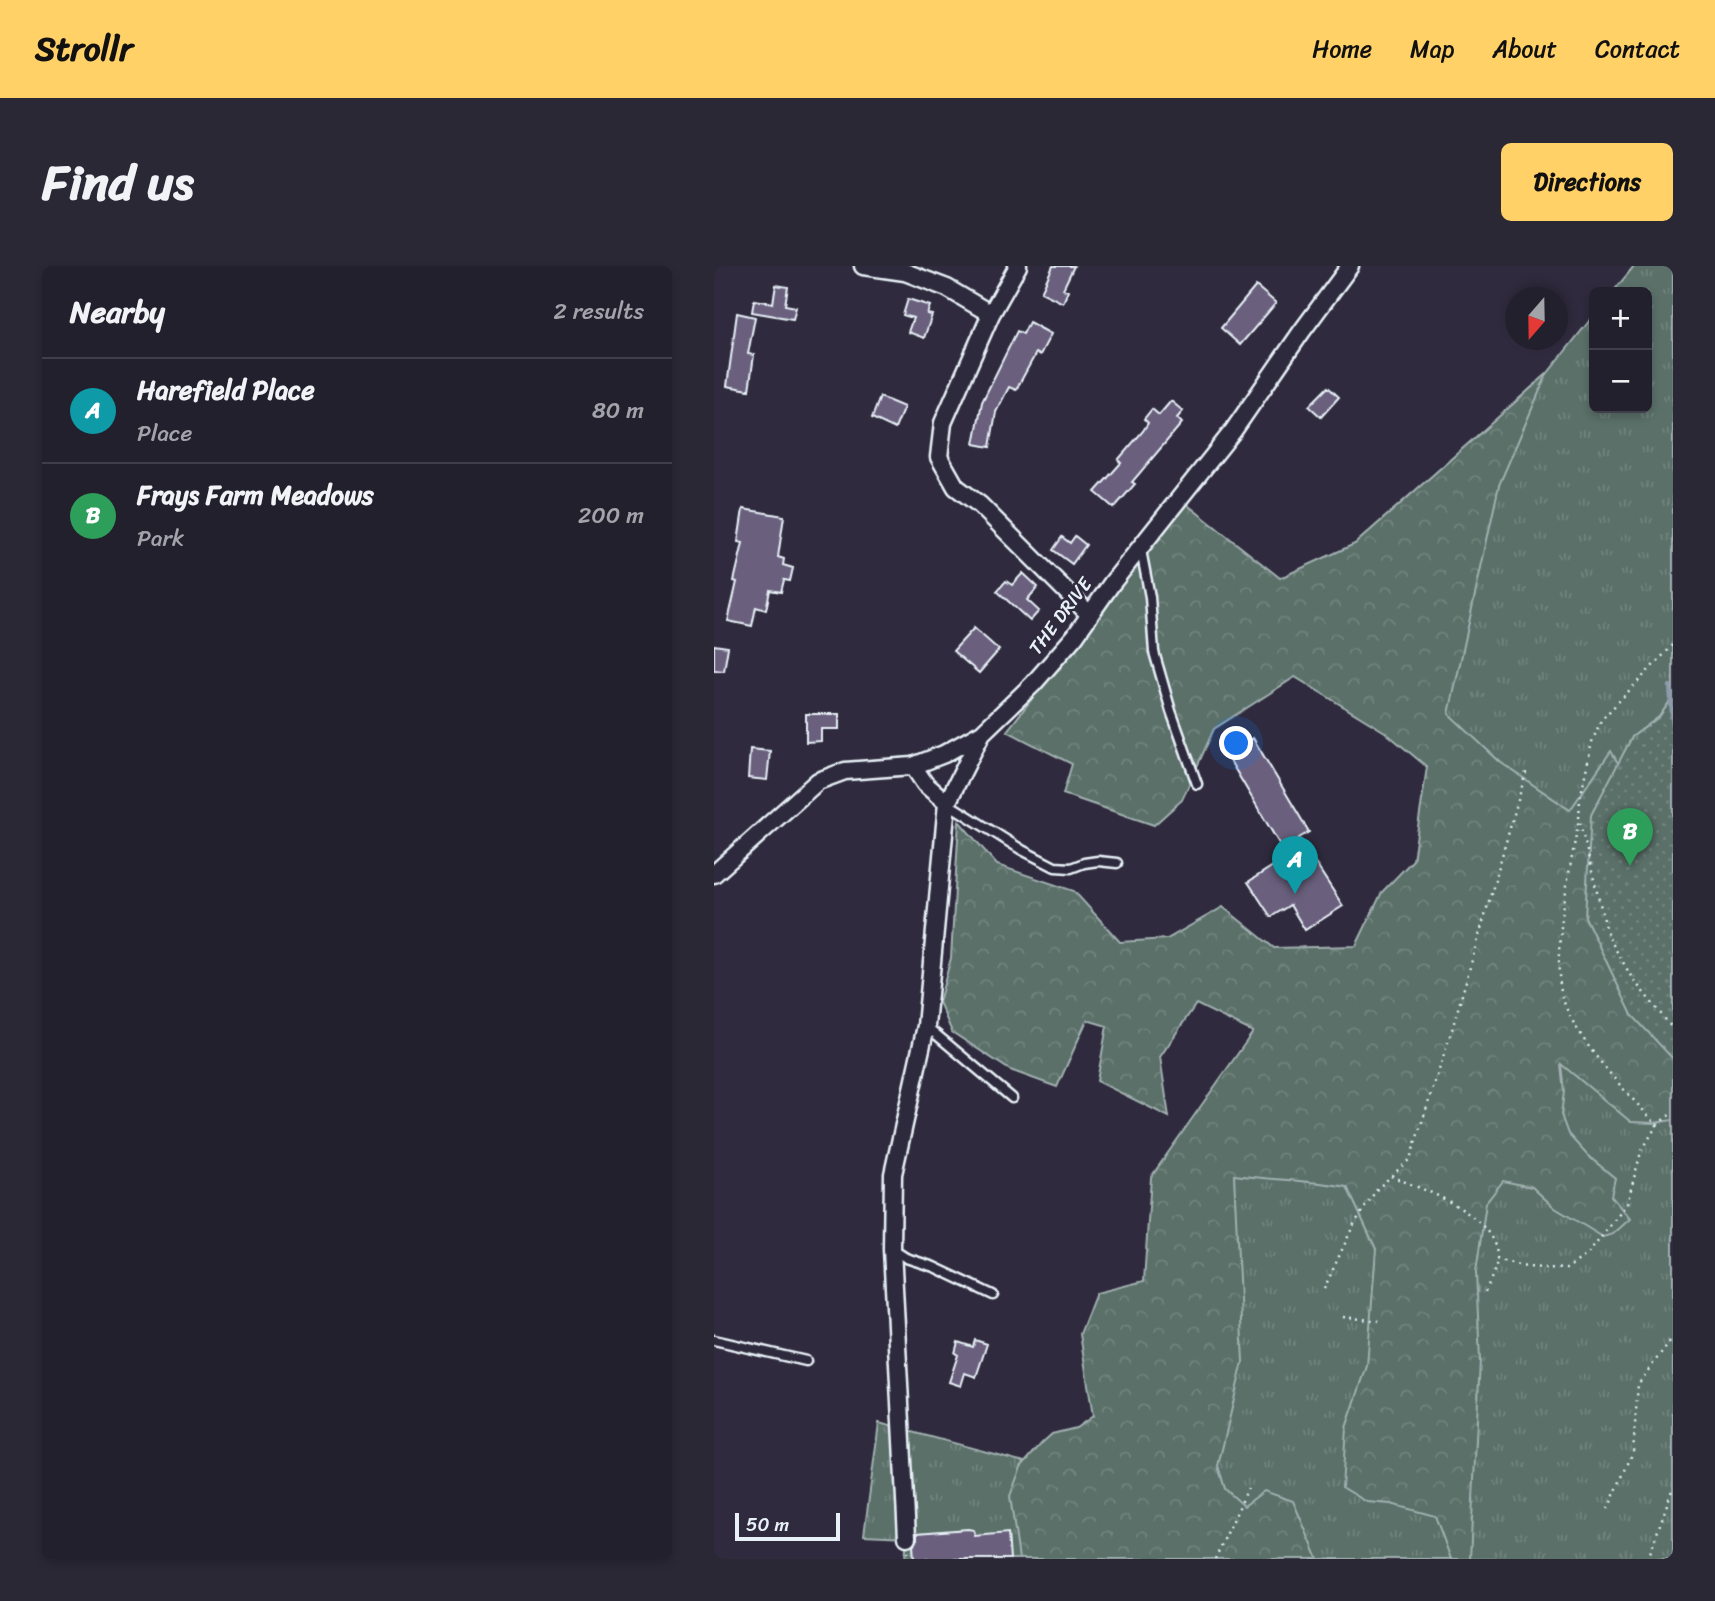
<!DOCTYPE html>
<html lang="en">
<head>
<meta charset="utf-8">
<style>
	body { margin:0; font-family:Sriracha,sans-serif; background:#2b2836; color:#f1f3f6 }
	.controls { position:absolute; right:21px; top:21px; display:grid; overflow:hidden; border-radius:10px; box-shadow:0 4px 10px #0003 }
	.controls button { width:63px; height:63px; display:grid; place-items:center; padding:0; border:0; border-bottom:2px solid #403e4a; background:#23202e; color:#f1f3f6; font:35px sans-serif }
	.compass { position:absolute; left:791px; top:21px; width:63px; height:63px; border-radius:50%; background:#23202e; box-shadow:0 4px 10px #0003; rotate:200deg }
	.scale { position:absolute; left:21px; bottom:18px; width:105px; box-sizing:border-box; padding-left:7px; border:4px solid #e8f1f8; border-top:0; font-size:19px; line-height:24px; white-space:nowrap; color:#e8f1f8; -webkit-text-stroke:5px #2f2a3d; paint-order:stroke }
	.you { position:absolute; left:523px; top:478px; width:24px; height:24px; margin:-18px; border:5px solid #fff; border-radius:50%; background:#1a73e8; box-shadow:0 0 0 10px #1a73e833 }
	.badge { display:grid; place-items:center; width:46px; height:46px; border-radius:50%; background:#ffd166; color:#fff; font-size:23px; font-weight:700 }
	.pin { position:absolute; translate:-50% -58px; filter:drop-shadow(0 2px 4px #0008) }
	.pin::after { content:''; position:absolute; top:37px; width:24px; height:21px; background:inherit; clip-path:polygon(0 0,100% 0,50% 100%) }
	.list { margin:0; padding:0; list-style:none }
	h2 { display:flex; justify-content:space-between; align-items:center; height:91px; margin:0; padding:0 28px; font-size:30px }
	h2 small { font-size:23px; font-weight:400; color:#a3a3aa }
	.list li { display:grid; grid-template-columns:46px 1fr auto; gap:21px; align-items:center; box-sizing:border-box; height:105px; padding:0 28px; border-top:2px solid #403e4a }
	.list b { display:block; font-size:26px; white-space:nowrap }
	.list p { margin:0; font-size:23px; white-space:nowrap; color:#a3a3aa }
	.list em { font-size:23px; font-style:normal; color:#a3a3aa }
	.map { position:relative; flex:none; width:959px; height:1293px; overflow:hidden; border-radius:10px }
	header { display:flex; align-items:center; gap:42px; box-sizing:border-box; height:98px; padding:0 35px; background:#ffd166; color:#111 }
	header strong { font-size:33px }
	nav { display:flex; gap:38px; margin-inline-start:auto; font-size:24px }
	.intro { display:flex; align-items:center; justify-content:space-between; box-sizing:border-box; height:168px; padding:0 42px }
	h1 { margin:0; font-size:49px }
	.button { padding:18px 32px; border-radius:10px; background:#ffd166; color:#111; font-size:24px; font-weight:700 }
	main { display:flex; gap:42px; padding:0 42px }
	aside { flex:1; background:#23202e; border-radius:10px; box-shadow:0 4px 10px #0003 }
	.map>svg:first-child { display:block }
	.grass { fill:url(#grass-tufts); stroke:#a1b0b0; stroke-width:2 }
	.forest { fill:url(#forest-crowns); stroke:#a1b0b0; stroke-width:2 }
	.park { fill:url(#park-dots); stroke:#a1b0b0; stroke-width:2 }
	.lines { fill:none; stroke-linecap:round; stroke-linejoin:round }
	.stream { stroke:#8c9aac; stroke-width:4.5 }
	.building { fill:#6b607e; stroke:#e8f1f8; stroke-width:2 }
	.service-casing { stroke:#e8f1f8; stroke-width:13 }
	.minor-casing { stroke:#e8f1f8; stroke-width:21 }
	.path { stroke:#e8f1f8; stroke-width:2.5; stroke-dasharray:2 5; stroke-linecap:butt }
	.service { stroke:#2f2a3d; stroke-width:8 }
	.minor { stroke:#2f2a3d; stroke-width:16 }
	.labels { text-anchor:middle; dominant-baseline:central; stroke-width:5; stroke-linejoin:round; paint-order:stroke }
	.street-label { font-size:19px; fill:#e8f1f8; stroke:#2f2a3d }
</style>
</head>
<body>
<header>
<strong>Strollr</strong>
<nav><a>Home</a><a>Map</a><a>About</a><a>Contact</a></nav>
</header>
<div class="intro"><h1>Find us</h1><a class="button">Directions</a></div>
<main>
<aside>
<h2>Nearby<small>2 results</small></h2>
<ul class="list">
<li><span class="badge" style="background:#0f9aa8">A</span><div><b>Harefield Place</b><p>Place</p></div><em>80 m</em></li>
<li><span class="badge" style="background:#2e9e5b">B</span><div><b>Frays Farm Meadows</b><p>Park</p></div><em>200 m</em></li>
</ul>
</aside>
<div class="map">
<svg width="959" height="1293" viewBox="0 0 959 1293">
	<defs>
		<pattern id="grass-tufts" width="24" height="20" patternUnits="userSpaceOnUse" patternTransform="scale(1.75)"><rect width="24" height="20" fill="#5a6f68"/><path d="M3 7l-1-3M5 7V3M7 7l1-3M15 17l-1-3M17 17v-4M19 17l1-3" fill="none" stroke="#72847e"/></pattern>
		<pattern id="forest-crowns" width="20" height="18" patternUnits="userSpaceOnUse" patternTransform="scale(1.75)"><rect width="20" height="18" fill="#5a6f68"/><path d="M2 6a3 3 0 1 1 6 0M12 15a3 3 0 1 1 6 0" fill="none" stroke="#72847e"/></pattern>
		<pattern id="park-dots" width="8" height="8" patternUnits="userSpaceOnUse" patternTransform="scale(1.75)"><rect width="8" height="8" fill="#5a6f68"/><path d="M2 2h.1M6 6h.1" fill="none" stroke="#72847e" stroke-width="1.8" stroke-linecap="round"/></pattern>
	</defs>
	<rect width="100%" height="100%" fill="#2f2a3d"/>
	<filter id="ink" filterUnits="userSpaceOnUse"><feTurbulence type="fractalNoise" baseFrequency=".0143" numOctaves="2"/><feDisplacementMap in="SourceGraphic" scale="14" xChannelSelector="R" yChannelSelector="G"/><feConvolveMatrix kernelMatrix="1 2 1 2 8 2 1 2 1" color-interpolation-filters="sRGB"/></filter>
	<g filter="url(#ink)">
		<path class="grass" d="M 920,0 L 959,0 L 959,431 L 945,451 L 918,471 L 959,793 L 959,1293 L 191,1293 L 193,1271 L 150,1269 L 165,1157 L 340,1204 L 511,1223 L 504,1200 L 519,909 L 786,496 L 566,313 L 641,278 L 833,108 L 880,49 L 880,142 L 933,142 L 933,26 L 899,26 Z"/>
		<path class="forest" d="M 833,108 L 785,219 L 735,448 L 786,496 L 856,544 L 897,485 L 904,497 L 950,737 L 959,746 L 959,854 L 940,857 L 917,856 L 847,798 L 850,826 L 847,849 L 854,868 L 873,889 L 901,912 L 897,930 L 916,953 L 899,968 L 889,971 L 841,942 L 818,921 L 789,915 L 772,937 L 762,1006 L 766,1094 L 756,1293 L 737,1293 L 721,1250 L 677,1238 L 653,1236 L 628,1221 L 632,1162 L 653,1100 L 662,983 L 633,921 C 596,914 558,914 520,909 L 529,1096 L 504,1200 L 511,1223 L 530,1240 L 550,1225 L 579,1235 L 604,1293 L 305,1293 L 296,1230 L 307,1201 L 328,1177 L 338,1168 L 362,1162 L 379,1150 L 366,1068 L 382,1027 L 430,1015 L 437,911 L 539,766 L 482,738 L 446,791 L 455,851 L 383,815 L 393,760 L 373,754 L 343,821 L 296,804 L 238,766 L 225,736 L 237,692 L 245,555 L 283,599 L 360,625 L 406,676 L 453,673 L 509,641 L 560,682 L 642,680 L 668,626 L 699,594 L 713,501 L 671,466 L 581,411 L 500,463 L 468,534 L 440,559 L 349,528 L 358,498 L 293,465 L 345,398 L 369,374 L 382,351 L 471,237 L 566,312 L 641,278 Z"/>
		<path class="park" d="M 959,431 L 959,793 L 918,749 L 871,651 L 877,549 L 918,471 L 945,451 Z"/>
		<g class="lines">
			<path class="stream" d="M 956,420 L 959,460"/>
		</g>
		<path class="building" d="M 339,0 L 360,0 L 349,23 L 354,25 L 349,37 L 327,26 Z
			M 62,19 L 74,21 L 71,39 L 82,41 L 79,53 L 38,46 L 40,34 L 59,37 Z
			M 542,20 L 562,37 L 526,79 L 507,62 Z
			M 194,33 L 216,40 L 213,48 L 218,49 L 210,72 L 194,66 L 199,52 L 189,49 Z
			M 23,47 L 41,51 L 34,88 L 40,89 L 35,124 L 13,120 Z
			M 315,56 L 337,68 L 326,89 L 322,87 L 302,124 L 295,121 L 282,146 L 276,181 L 260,178 L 268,136 L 303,65 L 309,68 Z
			M 614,121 L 625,131 L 607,151 L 595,140 Z
			M 166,131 L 190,141 L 181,163 L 158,152 Z
			M 457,135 L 469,145 L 463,152 L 468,157 L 418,216 L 421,218 L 400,242 L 381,226 L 407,197 L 404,194 L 429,165 L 434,157 L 430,153 L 438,143 L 445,149 Z
			M 29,243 L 70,250 L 64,291 L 70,293 L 69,299 L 79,302 L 76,315 L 70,314 L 67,326 L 56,324 L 52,344 L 42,341 L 38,360 L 14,355 L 23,316 L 20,315 L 29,277 L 24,276 Z
			M 361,270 L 372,279 L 358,298 L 339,284 L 348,271 L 356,277 Z
			M 309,307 L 324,321 L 313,334 L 325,345 L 316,355 L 283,325 L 292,315 L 298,319 Z
			M 260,362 L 285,384 L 265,407 L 239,385 Z
			M 0,379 L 14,381 L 10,405 L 0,404 Z
			M 92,448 L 125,448 L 125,463 L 107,463 L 107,475 L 92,476 Z
			M 539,472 L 595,566 L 585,572 L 629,640 L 591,664 L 576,639 L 557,651 L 534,616 L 573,591 L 512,488 Z
			M 36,483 L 56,485 L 53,514 L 34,512 Z
			M 261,1074 L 273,1078 L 262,1111 L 251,1107 L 247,1120 L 235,1116 L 244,1089 L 241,1087 L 244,1076 L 259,1081 Z
			M 254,1263 L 260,1264 L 261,1270 L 294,1267 L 296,1293 L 200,1293 L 199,1279 L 203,1275 L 203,1267 Z"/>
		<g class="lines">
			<g class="service-casing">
				<path id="service" d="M 427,284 L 436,331 L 440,386 L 457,445 L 483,518
					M 233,537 L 308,584 L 341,601 L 357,602 L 370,597 L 384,595 L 403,597
					M 212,760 L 298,832
					M 178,983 L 192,992 L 220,1001 L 279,1029
					M 0,1074 L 92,1095"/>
			</g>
			<g class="minor-casing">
				<path id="minor" d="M 149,0 L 191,6 L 233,22 L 277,48
					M 304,0 L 277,48 L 229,157 L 225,191 L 242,221 L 266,239 L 376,349
					M 199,500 L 211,518 L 233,537
					M 0,608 L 104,515 L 131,505 L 199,500 L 230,488 L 268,467 L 319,418 L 361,370 L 398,317 L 519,165 L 588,65 L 636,0
					M 193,1271 L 178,983 L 179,908 L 212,760 L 233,537 L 268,467"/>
			</g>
			<path class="path" d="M 959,379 L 887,454 L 878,476 L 866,533 L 865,553 L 894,670 L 918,712 L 959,763
				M 943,859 L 959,846
				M 677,910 C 710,924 777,946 783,988 C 785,999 774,1018 770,1029
				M 782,993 L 812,1001 L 852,1003 L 874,988 L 913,938 L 927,886 L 943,859 C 912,826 860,773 848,730 C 837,686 857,599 865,553
				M 610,1023 L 639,960 L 663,923 L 696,893 L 737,767 L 813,503
				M 629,1051 L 665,1055
				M 894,1243 L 919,1186 L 924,1118 L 959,1071
				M 194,1285 L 195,1293
				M 501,1293 L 534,1222
				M 934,1293 L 959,1221"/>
			<use href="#service" class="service"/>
			<use href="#minor" class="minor"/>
		</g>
	</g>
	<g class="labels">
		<g class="street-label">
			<text transform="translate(346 350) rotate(-53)">THE DRIVE</text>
		</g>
	</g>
</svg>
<div class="controls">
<button>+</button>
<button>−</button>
</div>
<svg class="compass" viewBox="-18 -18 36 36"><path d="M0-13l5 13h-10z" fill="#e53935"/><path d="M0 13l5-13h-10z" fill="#a3a3aa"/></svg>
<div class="scale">50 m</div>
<div class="you"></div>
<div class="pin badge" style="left:581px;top:628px;background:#0f9aa8">A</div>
<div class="pin badge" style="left:916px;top:600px;background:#2e9e5b">B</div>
</div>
</main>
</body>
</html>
